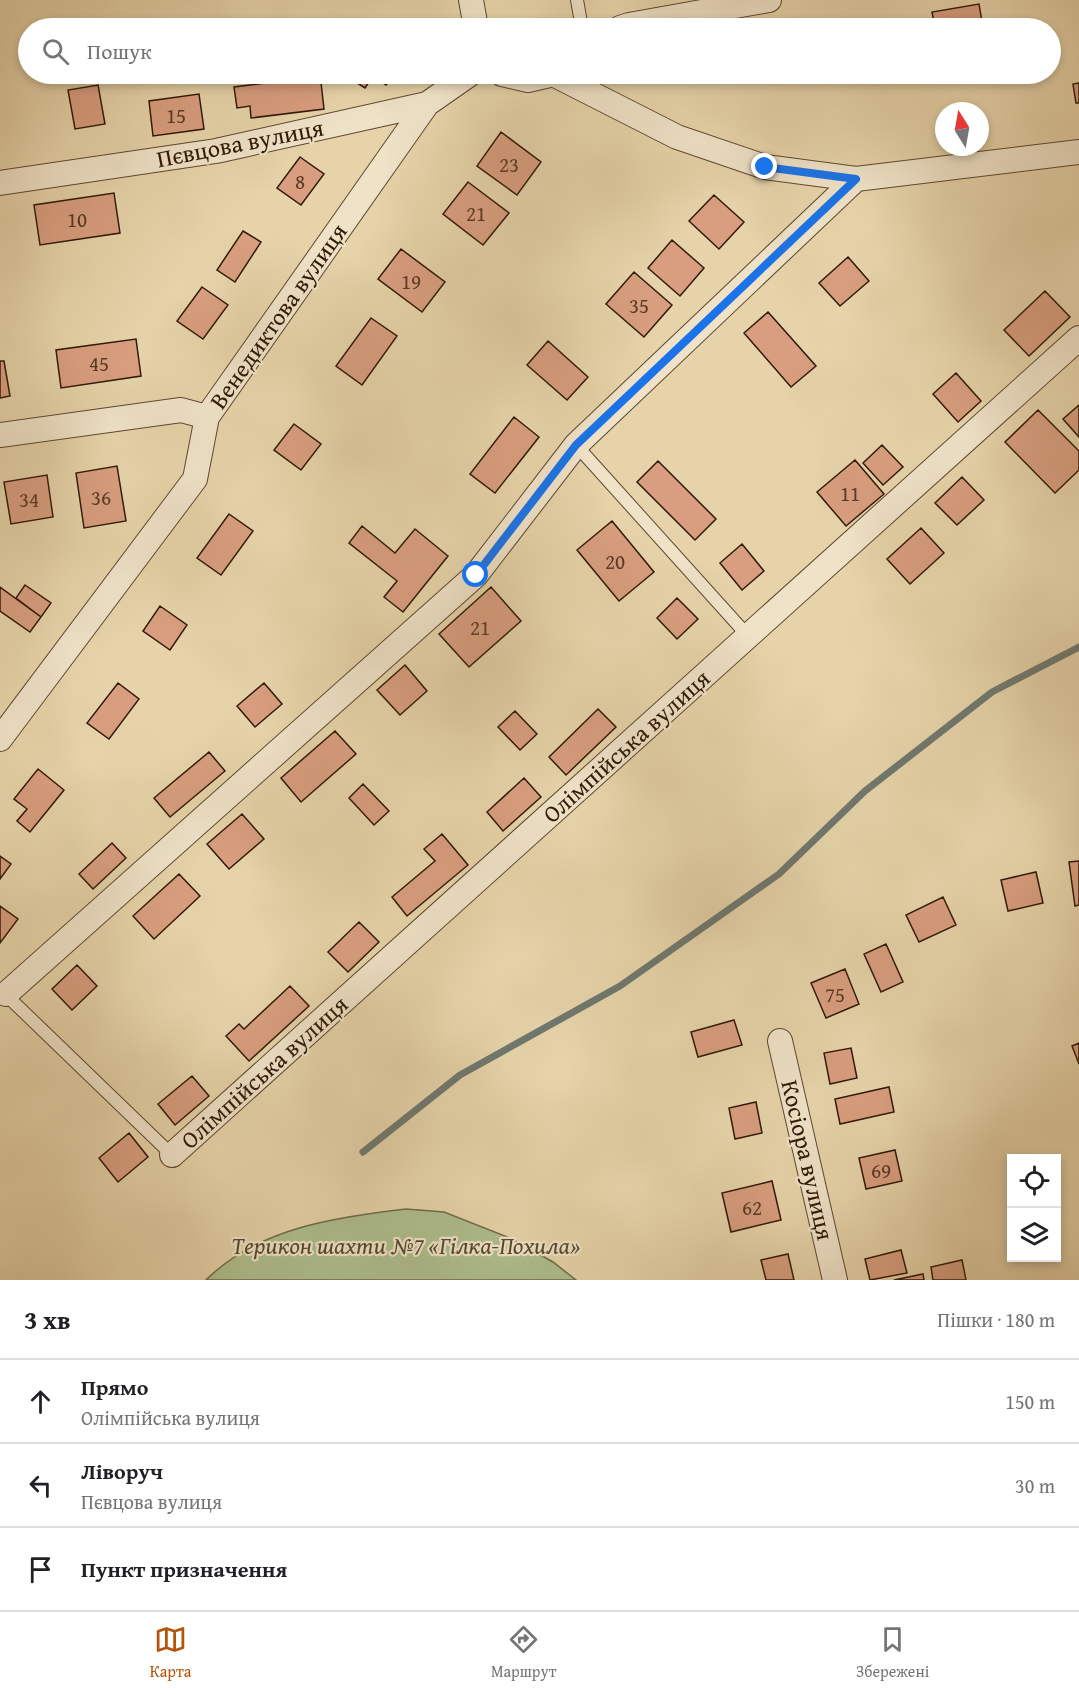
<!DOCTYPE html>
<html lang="uk">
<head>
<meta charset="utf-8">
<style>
	body { margin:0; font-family:"Gentium Book Plus",serif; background:#f6f6f6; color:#202124 }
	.controls { position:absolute; right:18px; bottom:18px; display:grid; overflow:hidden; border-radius:0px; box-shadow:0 3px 9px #0003 }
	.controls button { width:54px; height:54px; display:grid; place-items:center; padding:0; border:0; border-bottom:2px solid #e0e0e0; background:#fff; color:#202124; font:30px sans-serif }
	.compass { position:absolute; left:935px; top:102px; width:54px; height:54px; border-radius:50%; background:#fff; box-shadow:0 3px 9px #0003; rotate:349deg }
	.stop { position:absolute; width:18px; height:18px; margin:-14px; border:4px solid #1a73e8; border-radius:50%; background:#fff }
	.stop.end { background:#1a73e8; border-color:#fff; box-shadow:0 2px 6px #0008 }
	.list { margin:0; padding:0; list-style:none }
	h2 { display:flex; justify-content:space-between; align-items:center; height:78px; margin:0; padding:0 24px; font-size:26px }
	h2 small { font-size:20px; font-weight:400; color:#757577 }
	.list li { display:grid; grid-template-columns:39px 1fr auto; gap:18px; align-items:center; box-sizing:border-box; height:84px; padding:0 24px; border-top:2px solid #e0e0e0 }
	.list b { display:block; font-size:22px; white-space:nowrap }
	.list p { margin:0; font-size:20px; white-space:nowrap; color:#757577 }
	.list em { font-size:20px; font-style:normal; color:#757577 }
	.icon { flex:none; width:33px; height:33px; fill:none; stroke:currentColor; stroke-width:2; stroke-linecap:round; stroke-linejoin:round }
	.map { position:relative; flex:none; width:1079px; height:1280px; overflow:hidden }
	.search { position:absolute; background:#fff; box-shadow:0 3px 9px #0003; left:18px; right:18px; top:18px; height:66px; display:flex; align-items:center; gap:15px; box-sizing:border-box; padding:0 21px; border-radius:33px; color:#757577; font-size:22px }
	.sheet { height:330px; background:#fff }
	nav { display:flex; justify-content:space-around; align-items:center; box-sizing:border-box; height:84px; border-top:2px solid #e0e0e0; background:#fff; font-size:16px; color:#757577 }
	nav a { display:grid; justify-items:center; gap:3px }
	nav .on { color:#b45309 }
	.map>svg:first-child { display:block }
	.green { fill:#aebe8d; stroke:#706c4a; stroke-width:1.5 }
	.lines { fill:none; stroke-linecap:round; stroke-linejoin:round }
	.stream { stroke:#6f786e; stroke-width:7 }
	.building { fill:#d89e7f; stroke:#311a07; stroke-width:1.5 }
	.lane-casing { stroke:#5e4830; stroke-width:14 }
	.street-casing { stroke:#5e4830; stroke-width:26 }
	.lane { stroke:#efe2c7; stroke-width:12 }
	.street { stroke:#efe2c7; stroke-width:24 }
	.route { stroke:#1a73e8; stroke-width:8 }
	.labels { text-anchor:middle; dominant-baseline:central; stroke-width:4.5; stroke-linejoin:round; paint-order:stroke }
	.number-label { font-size:21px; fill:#5b3b25 }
	.street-label { font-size:24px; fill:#311a07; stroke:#efe2c7 }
	.park-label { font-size:24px; font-style:italic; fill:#564b2f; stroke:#efe2c7 }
</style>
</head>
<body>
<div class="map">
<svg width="1079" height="1280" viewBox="0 0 1079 1280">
	<rect width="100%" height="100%" fill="#e6d3a9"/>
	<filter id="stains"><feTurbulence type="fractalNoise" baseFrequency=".00333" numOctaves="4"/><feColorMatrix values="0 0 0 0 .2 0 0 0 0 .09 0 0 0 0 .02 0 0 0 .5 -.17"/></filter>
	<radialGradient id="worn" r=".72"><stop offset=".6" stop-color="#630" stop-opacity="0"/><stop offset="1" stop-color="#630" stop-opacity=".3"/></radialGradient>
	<path class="green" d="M 406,1209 L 444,1212 L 510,1238 L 553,1262 L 576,1280 L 206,1280 C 258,1228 336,1217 406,1209 Z"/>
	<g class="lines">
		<path class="stream" d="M 363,1152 L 460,1075 L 620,986 L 779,874 L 865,791 L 992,692 L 1079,647"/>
	</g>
	<path class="building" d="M 979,4 L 983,28 L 935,28 L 932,12 Z
		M 289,74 L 320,74 L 324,109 L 251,118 L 250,106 L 237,108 L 234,87 L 290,80 Z
		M 354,74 L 395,74 L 386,85 L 373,76 L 365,88 L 351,79 Z
		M 663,74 L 691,74 L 691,76 L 663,78 Z
		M 750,74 L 785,74 L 751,79 Z
		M 1079,83 L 1079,103 L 1076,103 L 1073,84 Z
		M 98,85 L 105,124 L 75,129 L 68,90 Z
		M 199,94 L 204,129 L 153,136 L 149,101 Z
		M 501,132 L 541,162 L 517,195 L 477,166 Z
		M 300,157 L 324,174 L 301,205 L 277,188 Z
		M 468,182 L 509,213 L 483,245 L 443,214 Z
		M 114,193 L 120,233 L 40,245 L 34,205 Z
		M 714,195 L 744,222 L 719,249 L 689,221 Z
		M 243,231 L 261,242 L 235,282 L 217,270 Z
		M 672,240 L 704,268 L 680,296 L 648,268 Z
		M 401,249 L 445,282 L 422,312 L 378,279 Z
		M 848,257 L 869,281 L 840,306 L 819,283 Z
		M 634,272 L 672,305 L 644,337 L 606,304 Z
		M 202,287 L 228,305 L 203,339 L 177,321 Z
		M 1045,291 L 1070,317 L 1029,356 L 1004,330 Z
		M 768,312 L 816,366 L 791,387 L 744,333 Z
		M 371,318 L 397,336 L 362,385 L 336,366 Z
		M 136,339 L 141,376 L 61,388 L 56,350 Z
		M 548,341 L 588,377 L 567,400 L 527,365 Z
		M 0,361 L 4,361 L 10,396 L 0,398 Z
		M 956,373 L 981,401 L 958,422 L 933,394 Z
		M 1079,405 L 1079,437 L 1063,419 Z
		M 1038,410 L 1079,451 L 1079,470 L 1055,493 L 1005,442 Z
		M 514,417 L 539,437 L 495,493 L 470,474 Z
		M 294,424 L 321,444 L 301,470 L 274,450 Z
		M 882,445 L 903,467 L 883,485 L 863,463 Z
		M 855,460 L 884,494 L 846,526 L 817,492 Z
		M 658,461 L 716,519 L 695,540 L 637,482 Z
		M 117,466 L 126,521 L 84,528 L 76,473 Z
		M 47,475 L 53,517 L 11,524 L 4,482 Z
		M 962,477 L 984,500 L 957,525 L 935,503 Z
		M 229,514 L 253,531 L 221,575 L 197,558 Z
		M 612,521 L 654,572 L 619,601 L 577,550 Z
		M 362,526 L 395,553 L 415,529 L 448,556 L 403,612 L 384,597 L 397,581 L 349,543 Z
		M 921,528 L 944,553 L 910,584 L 887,559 Z
		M 742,544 L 764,571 L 742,590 L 720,563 Z
		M 25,585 L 51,603 L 41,617 L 16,598 Z
		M 0,587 L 41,617 L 30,632 L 0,611 Z
		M 491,587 L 521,621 L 469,667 L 439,634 Z
		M 677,598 L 698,619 L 677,639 L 657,618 Z
		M 160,606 L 187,625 L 170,650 L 143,631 Z
		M 405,665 L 427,691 L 400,715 L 377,690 Z
		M 118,683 L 139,699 L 109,739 L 87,723 Z
		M 264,683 L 282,704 L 255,727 L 237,706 Z
		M 598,709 L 616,727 L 566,775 L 549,757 Z
		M 515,711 L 537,734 L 520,750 L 498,727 Z
		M 335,731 L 356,754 L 301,802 L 281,778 Z
		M 209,752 L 225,771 L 170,817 L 154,798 Z
		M 38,769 L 64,790 L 30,832 L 17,821 L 27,809 L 14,799 Z
		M 524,778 L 541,797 L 503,831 L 487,812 Z
		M 363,784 L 389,811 L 374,825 L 349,798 Z
		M 242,814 L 264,839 L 229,869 L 207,844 Z
		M 442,834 L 468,865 L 407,916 L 392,897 L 435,861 L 424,849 Z
		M 112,843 L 126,858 L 93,889 L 79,874 Z
		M 0,856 L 11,864 L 0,879 Z
		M 1079,861 L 1079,905 L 1075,906 L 1069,862 Z
		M 1036,872 L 1043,903 L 1008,911 L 1001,880 Z
		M 179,874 L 200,896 L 154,939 L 133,916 Z
		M 943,897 L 956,925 L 919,942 L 906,915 Z
		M 0,906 L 18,919 L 0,943 Z
		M 359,922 L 379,942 L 348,972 L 328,952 Z
		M 886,944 L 903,982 L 881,992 L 864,954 Z
		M 77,965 L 97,986 L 72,1010 L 52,989 Z
		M 845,969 L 859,1004 L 826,1018 L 811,983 Z
		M 290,986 L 309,1006 L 249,1061 L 226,1036 L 239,1024 L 244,1029 Z
		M 734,1020 L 742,1045 L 698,1057 L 691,1032 Z
		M 1079,1043 L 1079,1064 L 1072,1046 Z
		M 851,1048 L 857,1078 L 830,1084 L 824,1053 Z
		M 192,1076 L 209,1096 L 175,1125 L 158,1104 Z
		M 889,1087 L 894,1112 L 840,1124 L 835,1099 Z
		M 756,1102 L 762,1133 L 735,1139 L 729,1108 Z
		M 129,1133 L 148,1157 L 118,1182 L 99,1158 Z
		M 895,1150 L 902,1181 L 866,1189 L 859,1158 Z
		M 772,1181 L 781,1220 L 731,1232 L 722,1193 Z
		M 901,1250 L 907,1273 L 870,1280 L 865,1259 Z
		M 788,1254 L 794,1280 L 766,1280 L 761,1260 Z
		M 962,1260 L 966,1280 L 933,1280 L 931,1267 Z
		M 923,1274 L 924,1280 L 894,1280 Z"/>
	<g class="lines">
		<g class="lane-casing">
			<path id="lane" d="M 577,0 L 582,28
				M 576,445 L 748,636
				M 3,992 L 172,1155"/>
		</g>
		<g class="street-casing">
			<path id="street" d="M 471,0 L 476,28
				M 620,28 L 629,25 L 769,0
				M 502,74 L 528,80 L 554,74
				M 553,74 L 677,137 L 765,167 L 856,179 L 1079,152
				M 0,183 L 216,151 L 427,104 L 470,74
				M 0,435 L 181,410 L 207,417
				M 0,739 L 195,479 L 207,417 L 427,104
				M 6,994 L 476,575 L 576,445 L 856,179
				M 780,1041 L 835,1280
				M 172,1155 L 1079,338"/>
		</g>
		<use href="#lane" class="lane"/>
		<use href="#street" class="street"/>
	</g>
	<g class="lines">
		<path class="route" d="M 476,575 L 576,445 L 856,179 L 765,167"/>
	</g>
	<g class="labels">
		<g class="number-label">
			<text x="176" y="115">15</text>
			<text x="509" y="164">23</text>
			<text x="300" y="181">8</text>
			<text x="476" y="213">21</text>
			<text x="77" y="219">10</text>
			<text x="411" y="281">19</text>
			<text x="639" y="305">35</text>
			<text x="99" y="363">45</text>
			<text x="850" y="493">11</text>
			<text x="101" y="497">36</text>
			<text x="29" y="499">34</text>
			<text x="615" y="561">20</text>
			<text x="480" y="627">21</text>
			<text x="835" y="994">75</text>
			<text x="881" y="1170">69</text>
			<text x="752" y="1207">62</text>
		</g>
		<g class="street-label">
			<text transform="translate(240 143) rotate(-11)">Пєвцова вулиця</text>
			<text transform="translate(278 316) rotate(-55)">Венедиктова вулиця</text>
			<text transform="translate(626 746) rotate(-42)">Олімпійська вулиця</text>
			<text transform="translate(264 1072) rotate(-42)">Олімпійська вулиця</text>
			<text transform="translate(808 1160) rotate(77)">Косіора вулиця</text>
		</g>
		<g class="park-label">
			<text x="406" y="1245">Терикон шахти №7 «Гілка-Похила»</text>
		</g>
	</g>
	<rect width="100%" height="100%" filter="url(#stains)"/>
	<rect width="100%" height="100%" fill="url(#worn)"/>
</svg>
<div class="controls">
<button><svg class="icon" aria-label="locate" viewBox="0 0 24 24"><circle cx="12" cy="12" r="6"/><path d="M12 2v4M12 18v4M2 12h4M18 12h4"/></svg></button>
<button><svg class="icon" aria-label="layers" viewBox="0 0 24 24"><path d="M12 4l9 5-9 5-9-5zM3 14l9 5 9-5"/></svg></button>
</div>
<svg class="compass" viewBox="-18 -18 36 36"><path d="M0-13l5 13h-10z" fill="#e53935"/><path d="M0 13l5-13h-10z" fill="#757577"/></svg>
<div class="stop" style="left:476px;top:575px"></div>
<div class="stop end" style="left:765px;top:167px"></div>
<div class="search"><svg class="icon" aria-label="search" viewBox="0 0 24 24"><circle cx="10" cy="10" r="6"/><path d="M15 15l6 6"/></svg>Пошук</div>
</div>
<section class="sheet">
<h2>3 хв<small>Пішки · 180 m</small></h2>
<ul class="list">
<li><svg class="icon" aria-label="ahead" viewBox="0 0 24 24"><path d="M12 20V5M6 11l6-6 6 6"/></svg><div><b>Прямо</b><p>Олімпійська вулиця</p></div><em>150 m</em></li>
<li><svg class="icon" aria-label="left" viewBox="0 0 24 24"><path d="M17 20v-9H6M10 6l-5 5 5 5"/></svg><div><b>Ліворуч</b><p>Пєвцова вулиця</p></div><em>30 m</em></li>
<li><svg class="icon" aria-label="arrive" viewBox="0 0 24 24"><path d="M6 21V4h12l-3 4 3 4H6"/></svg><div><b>Пункт призначення</b></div></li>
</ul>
</section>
<nav>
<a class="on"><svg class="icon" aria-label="map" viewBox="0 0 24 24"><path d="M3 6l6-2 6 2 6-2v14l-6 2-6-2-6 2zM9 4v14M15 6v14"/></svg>Карта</a>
<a><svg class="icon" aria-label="directions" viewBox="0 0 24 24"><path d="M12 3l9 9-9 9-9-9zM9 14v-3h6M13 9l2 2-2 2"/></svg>Маршрут</a>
<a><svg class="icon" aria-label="saved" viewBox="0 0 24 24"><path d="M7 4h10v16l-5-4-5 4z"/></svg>Збережені</a>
</nav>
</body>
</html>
